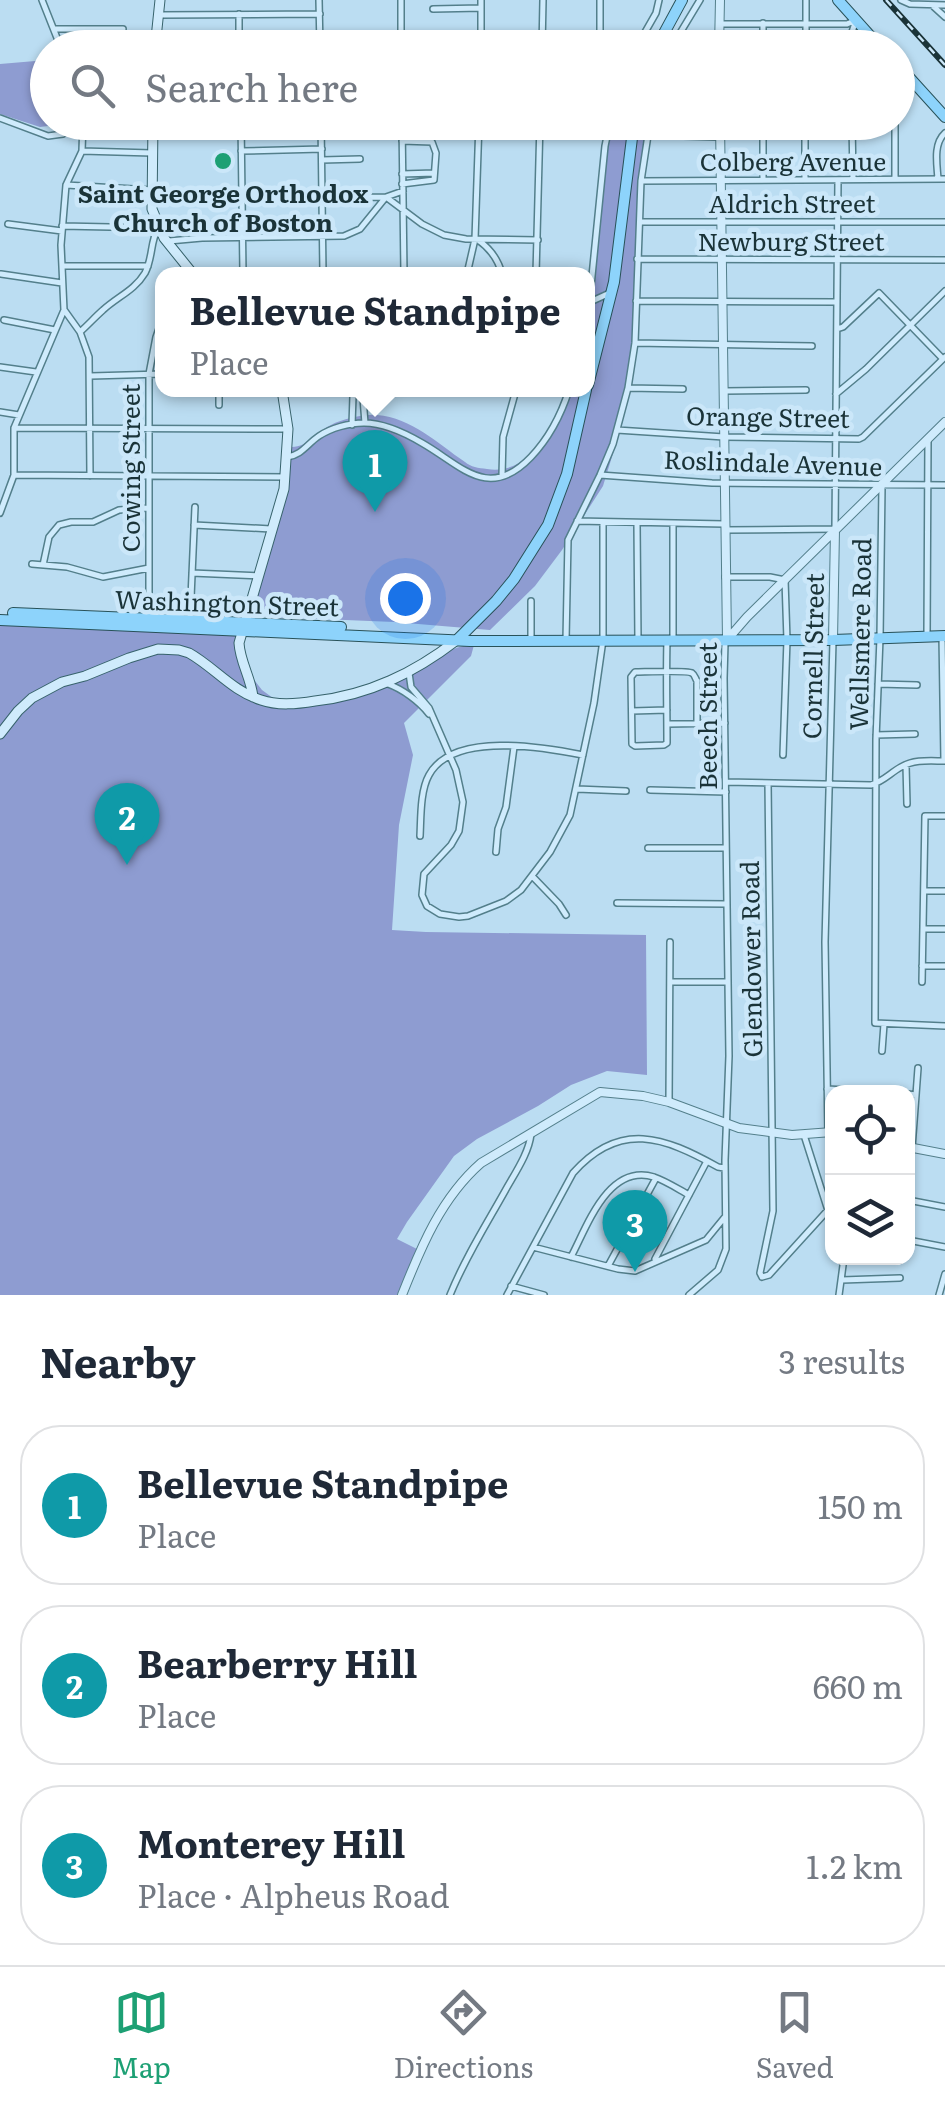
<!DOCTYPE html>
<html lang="en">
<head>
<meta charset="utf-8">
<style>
	body { margin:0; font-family:Literata,serif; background:#f2f2f3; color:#1f2937 }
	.controls { position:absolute; right:30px; bottom:30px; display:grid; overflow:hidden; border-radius:20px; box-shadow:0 2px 8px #0004 }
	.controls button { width:90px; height:90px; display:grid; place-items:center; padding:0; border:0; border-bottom:2px solid #e0e1e3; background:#fff; color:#1f2937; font:50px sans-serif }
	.you { position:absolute; left:405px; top:598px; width:35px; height:35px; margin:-25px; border:8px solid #fff; border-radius:50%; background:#1a73e8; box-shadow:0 0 0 15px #1a73e833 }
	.badge { display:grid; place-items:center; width:65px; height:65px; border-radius:50%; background:#1da074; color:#fff; font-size:32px; font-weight:700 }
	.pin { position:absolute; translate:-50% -82px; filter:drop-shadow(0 2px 5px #0008) }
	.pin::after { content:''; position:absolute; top:52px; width:35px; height:30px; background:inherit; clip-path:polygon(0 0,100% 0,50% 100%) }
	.popup { position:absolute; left:155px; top:267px; width:440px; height:130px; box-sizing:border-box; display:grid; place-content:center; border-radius:20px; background:#fff; filter:drop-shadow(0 2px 8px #0005); font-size:32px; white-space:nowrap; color:#747a83 }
	.popup b { font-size:38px; color:#1f2937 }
	.popup::after { content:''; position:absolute; left:50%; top:100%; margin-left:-20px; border:20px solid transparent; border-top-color:#fff }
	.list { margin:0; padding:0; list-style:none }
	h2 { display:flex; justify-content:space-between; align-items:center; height:130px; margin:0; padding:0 40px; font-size:42px }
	h2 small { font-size:32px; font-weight:400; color:#747a83 }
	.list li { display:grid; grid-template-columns:65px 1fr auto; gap:30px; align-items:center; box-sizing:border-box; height:160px; margin:0 20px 20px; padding:0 20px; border:2px solid #e0e1e3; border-radius:40px }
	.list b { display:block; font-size:38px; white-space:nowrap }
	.list p { margin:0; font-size:32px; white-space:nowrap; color:#747a83 }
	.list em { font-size:32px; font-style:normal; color:#747a83 }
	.icon { flex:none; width:55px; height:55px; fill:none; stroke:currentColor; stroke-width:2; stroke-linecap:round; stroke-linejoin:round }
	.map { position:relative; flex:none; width:945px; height:1295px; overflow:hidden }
	.search { position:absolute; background:#fff; box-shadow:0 2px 8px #0004; left:30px; right:30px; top:30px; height:110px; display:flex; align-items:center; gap:25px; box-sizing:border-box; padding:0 35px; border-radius:55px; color:#747a83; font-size:38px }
	.sheet { height:670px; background:#fff }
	nav { display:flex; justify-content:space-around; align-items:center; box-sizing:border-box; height:140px; border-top:2px solid #e0e1e3; background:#fff; font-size:28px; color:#747a83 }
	nav a { display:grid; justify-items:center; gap:5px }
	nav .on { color:#1da074 }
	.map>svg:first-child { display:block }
	.green { fill:#8e9cd1 }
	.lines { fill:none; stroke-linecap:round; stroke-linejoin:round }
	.minor-casing { stroke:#537f8b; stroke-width:8 }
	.tertiary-casing { stroke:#537f8b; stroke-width:10 }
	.secondary-casing { stroke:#37636c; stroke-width:11 }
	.primary-casing { stroke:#285158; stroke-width:12 }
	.minor { stroke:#cfebfc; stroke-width:5 }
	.tertiary { stroke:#cfebfc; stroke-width:8 }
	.secondary { stroke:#cfebfc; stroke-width:9 }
	.primary { stroke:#8dd3fb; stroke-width:10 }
	.rail-casing { stroke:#1a3338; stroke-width:6 }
	.rail { stroke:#cbe7f9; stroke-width:2.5; stroke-dasharray:8; stroke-linecap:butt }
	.poi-dot { fill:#1da074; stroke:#cbe7f9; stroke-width:4 }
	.labels { text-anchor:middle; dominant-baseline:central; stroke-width:9; stroke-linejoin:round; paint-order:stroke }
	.street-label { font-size:25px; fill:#1a3338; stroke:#cbe7f9 }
	.poi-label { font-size:25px; font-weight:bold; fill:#1a3338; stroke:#cbe7f9 }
</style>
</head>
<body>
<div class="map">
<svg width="945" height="1295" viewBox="0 0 945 1295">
	<rect width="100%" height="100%" fill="#bbddf2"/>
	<path class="green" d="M 47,60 L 48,122 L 64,124 L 40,127 L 0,114 L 0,64 Z
		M 609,123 L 653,123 L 644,174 L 640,291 L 636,350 L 622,424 L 603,486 L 562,550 L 535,586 L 490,630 L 394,622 L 251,616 L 281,511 L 292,447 C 308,447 317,431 331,425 C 343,419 364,414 377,415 C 412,418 437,443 465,462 C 471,467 478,468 487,469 C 532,476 554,423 570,390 L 588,390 L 590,268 Z
		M 0,624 L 246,633 L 242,648 L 251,676 L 262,690 L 277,701 L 331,700 L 403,675 C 430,672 444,644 474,645 L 471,656 L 404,723 L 413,755 L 399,825 L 392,930 L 426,932 L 646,935 L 647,1075 L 607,1071 L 571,1085 L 538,1106 L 477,1139 L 454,1156 L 407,1222 L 397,1239 L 417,1249 L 397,1295 L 0,1295 Z"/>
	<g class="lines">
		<g class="minor-casing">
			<path id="minor" d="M 42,0 L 61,48
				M 319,0 L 320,48
				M 401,0 L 401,48
				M 901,0 L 910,4 L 945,5
				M 934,7 L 945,17
				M 433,9 L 481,8
				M 239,14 L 239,48
				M 160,15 L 320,14
				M 720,24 L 847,24 L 856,20
				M 54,29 L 123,29
				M 481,48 L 481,0
				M 542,48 L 543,0
				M 600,48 L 600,0
				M 636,48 L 656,13 L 659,0
				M 671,48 L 700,0
				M 763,48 L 763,23
				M 806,48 L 806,0
				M 852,48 L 852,32 L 855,23
				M 898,90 L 910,79
				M 0,118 L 48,136 L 63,134 L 72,122
				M 241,122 L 243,274
				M 321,122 L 323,274
				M 402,122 L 404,274
				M 763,122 L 763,179
				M 852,122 L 853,179
				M 895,122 L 895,179
				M 321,125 L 359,124
				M 647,135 L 719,137
				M 402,141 L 432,142 L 436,153 L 434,180 L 402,184
				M 82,151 L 152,153
				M 241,151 L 322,149
				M 322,160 L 360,159
				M 402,174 L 434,173
				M 805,179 L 805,122
				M 938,179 C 937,164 933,144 945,133
				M 641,181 L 945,179
				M 66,185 L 151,190
				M 241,198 L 386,197 L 422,224 L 444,235 L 466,239 L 538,240
				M 640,222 L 945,222
				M 8,224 L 62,231
				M 62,226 L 158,228 C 150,242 153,258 145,273 C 135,290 117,297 103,310 C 95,317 88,325 80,332
				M 478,240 C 491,249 498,259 502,274
				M 169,241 L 202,238 L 344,236 L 360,229 L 386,197 L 403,191
				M 637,259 L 945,260
				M 62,266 L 148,266
				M 1,274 L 62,283
				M 467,274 L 475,239 L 479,122
				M 536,274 L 540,122
				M 636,301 L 836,302
				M 590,302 L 612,292
				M 65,311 L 80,332 L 89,357 L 90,476
				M 588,316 L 605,146 L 610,122
				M 4,320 L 55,330
				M 837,329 L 843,327 L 879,293 L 942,358
				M 635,343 L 812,346
				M 0,367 L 36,372
				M 91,376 L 162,374
				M 628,388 L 683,389
				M 725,391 L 806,390
				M 359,392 L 363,398 L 365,423
				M 836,394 L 866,369 L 945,291
				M 219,405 L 219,390
				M 0,412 L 19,415
				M 352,425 L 353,396 L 358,391
				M 14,428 L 286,429
				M 617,430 L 724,437 L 859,439 L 863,437 L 945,357
				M 287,457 C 302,455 307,444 319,436 C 331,428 349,423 364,423 C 384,423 405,433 422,443 C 461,465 488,502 531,457 C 550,437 561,415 569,390
				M 14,475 L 286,477
				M 600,475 L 712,483 L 945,485
				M 502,476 L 503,437 L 516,390
				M 882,486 L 880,638 L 876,739 L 875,1023 L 945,1026
				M 0,513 L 14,475 L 14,428 L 64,310 L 61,245 L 66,185 L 82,151 L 83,122
				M 577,521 L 724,524
				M 637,524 L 638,641
				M 194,525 L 271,529
				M 725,530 L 835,529 L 838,180
				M 32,564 L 67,567 L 103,577 L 149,568
				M 43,565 L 49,537 L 59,525 L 71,522 L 93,522 L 119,510 L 148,508
				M 192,573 L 259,576
				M 725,577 L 770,577 L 785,580 L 787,640 L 783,755
				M 149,618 L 149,374 L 156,337 L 162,320
				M 190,620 L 195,507
				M 927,636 L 928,439
				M 942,636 L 944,761
				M 531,638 L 531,601
				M 566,640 L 568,540 L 600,475 L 613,444 L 628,388 L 635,343 L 641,181 L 650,122
				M 667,641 C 666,675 667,709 667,743 L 664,745 L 635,746 L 632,744 L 631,677 L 635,672 C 644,672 687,670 692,673 C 695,675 695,678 697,681 L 697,724
				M 673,641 L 673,524
				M 409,673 L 411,687 L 429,708 L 456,770 L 463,802 L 459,831 L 451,845 L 424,874 L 422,895 L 427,906 L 440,914 L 459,917 L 468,916 L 506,901 L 521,890 L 550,852 L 570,815 L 594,703 L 603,640 L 603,523
				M 388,684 C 402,689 419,701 429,714
				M 878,684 L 917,685
				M 632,711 L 667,710
				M 668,724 L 725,723
				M 876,735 L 915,734
				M 906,765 L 907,804
				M 726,782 L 871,785 C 884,781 890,773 901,767 C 915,759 930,761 945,761
				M 577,789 L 626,791
				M 650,790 L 726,792
				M 420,836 C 421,818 420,791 429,775 C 453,731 543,747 583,755
				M 648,848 L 725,848
				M 496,852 L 498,829 L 506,807 L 514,747
				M 532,876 L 559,904 L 566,915
				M 925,891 L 945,891
				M 617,903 L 727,904
				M 923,929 L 945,929
				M 922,966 L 945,966
				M 671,982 L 728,982
				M 922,982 L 925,816 L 945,816
				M 882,1051 L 884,1024
				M 827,1089 L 883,1092
				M 908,1094 L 916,1095 L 912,1148
				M 916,1095 L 918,1068
				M 669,1102 L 670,942
				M 828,1133 L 825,942 L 833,641
				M 804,1135 L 832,1223
				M 908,1200 L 945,1207
				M 908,1240 L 945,1247
				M 533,1247 L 618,1269 L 635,1271 L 706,1240 L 724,1218
				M 571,1257 C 587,1227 608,1163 654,1177 C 666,1181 678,1189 689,1195
				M 655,1259 L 707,1161
				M 608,1266 L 656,1178
				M 762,1277 L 760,1273 L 773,1211 L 768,783
				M 762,1277 L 769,1275 L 828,1210
				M 842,1280 L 900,1278
				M 511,1286 L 544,1295
				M 450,1295 C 465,1258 486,1225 505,1191 C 515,1173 529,1153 531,1134
				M 507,1295 L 573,1173 C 620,1120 664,1137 718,1167 L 724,1168
				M 689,1295 L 718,1270 L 726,1249 L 725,1160 L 729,1056 L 724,678 L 725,643
				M 839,1295 L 844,1258
				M 939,1295 L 945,1274"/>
		</g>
		<g class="tertiary-casing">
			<path id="tertiary" d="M 719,48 L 720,0
				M 720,122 L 727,640
				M 727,640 L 747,617 L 945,422
				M 833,640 L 835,530
				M 908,1147 L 945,1154
				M 402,1295 C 421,1247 441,1198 481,1163 L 600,1092 L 643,1096 L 669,1102 L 739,1128 L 792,1135 L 832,1132"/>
		</g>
		<g class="secondary-casing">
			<path id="secondary" d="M 155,48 L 160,0
				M 153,122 L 152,209 L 164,238 L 193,274
				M 253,697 C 251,678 240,662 239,643 L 284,489 L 288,429 L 282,390
				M 0,734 L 18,711 L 32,698 L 62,682 L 85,676 L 129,658 L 158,649 L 179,650 L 189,653 C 214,667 232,691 261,700 C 278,706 297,704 315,701 C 369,695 414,673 457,640"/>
		</g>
		<g class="primary-casing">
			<path id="primary" d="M 838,0 L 881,48
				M 656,48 L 682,0
				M 898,65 L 945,117
				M 588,385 L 614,282 L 634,122
				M 13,613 L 341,627
				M 0,620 L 470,641 L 833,640 L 945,636
				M 457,640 L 496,601 L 514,579 L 548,525 L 567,474 L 586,390"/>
		</g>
		<use href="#minor" class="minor"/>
		<use href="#tertiary" class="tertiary"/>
		<use href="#secondary" class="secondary"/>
		<use href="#primary" class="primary"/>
		<g class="rail-casing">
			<path id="rail" d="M 886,0 L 945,65"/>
		</g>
		<use href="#rail" class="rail"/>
	</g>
	<circle class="poi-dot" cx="223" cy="161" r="10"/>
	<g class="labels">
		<g class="street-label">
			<text x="793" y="160">Colberg Avenue</text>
			<text x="792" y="202">Aldrich Street</text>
			<text x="791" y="240">Newburg Street</text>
			<text transform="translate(768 416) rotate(1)">Orange Street</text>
			<text transform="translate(773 462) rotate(2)">Roslindale Avenue</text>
			<text transform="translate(129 468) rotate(-90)">Cowing Street</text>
			<text transform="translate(227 602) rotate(2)">Washington Street</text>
			<text transform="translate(859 634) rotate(-89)">Wellsmere Road</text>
			<text transform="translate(812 656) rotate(-89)">Cornell Street</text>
			<text transform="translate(706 716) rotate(-90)">Beech Street</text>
			<text transform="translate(750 959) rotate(-91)">Glendower Road</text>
		</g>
		<g class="poi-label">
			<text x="223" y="192">Saint George Orthodox<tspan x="223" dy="29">Church of Boston</tspan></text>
		</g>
	</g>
</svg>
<div class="controls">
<button><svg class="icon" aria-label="locate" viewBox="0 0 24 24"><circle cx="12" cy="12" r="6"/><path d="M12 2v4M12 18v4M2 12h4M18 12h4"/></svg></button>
<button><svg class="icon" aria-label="layers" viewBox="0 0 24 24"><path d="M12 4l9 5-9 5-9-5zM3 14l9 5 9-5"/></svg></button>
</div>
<div class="you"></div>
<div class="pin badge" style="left:375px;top:512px;background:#0f9aa8">1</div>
<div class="popup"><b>Bellevue Standpipe</b>Place</div>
<div class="pin badge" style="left:127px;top:865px;background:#0f9aa8">2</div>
<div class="pin badge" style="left:635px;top:1272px;background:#0f9aa8">3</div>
<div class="search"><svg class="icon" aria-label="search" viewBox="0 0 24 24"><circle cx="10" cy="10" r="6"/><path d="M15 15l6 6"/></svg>Search here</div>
</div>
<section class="sheet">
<h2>Nearby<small>3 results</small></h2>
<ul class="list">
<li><span class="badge" style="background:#0f9aa8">1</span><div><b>Bellevue Standpipe</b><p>Place</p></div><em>150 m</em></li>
<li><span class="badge" style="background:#0f9aa8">2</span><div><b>Bearberry Hill</b><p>Place</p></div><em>660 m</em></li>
<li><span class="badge" style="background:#0f9aa8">3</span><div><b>Monterey Hill</b><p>Place · Alpheus Road</p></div><em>1.2 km</em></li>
</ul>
</section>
<nav>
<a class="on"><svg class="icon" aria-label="map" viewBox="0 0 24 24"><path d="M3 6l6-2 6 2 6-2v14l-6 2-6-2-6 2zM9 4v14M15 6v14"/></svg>Map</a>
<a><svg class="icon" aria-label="directions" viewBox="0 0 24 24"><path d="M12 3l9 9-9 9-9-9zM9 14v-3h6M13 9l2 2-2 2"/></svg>Directions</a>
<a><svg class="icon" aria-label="saved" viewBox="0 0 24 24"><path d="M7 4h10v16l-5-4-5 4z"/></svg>Saved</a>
</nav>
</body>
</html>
